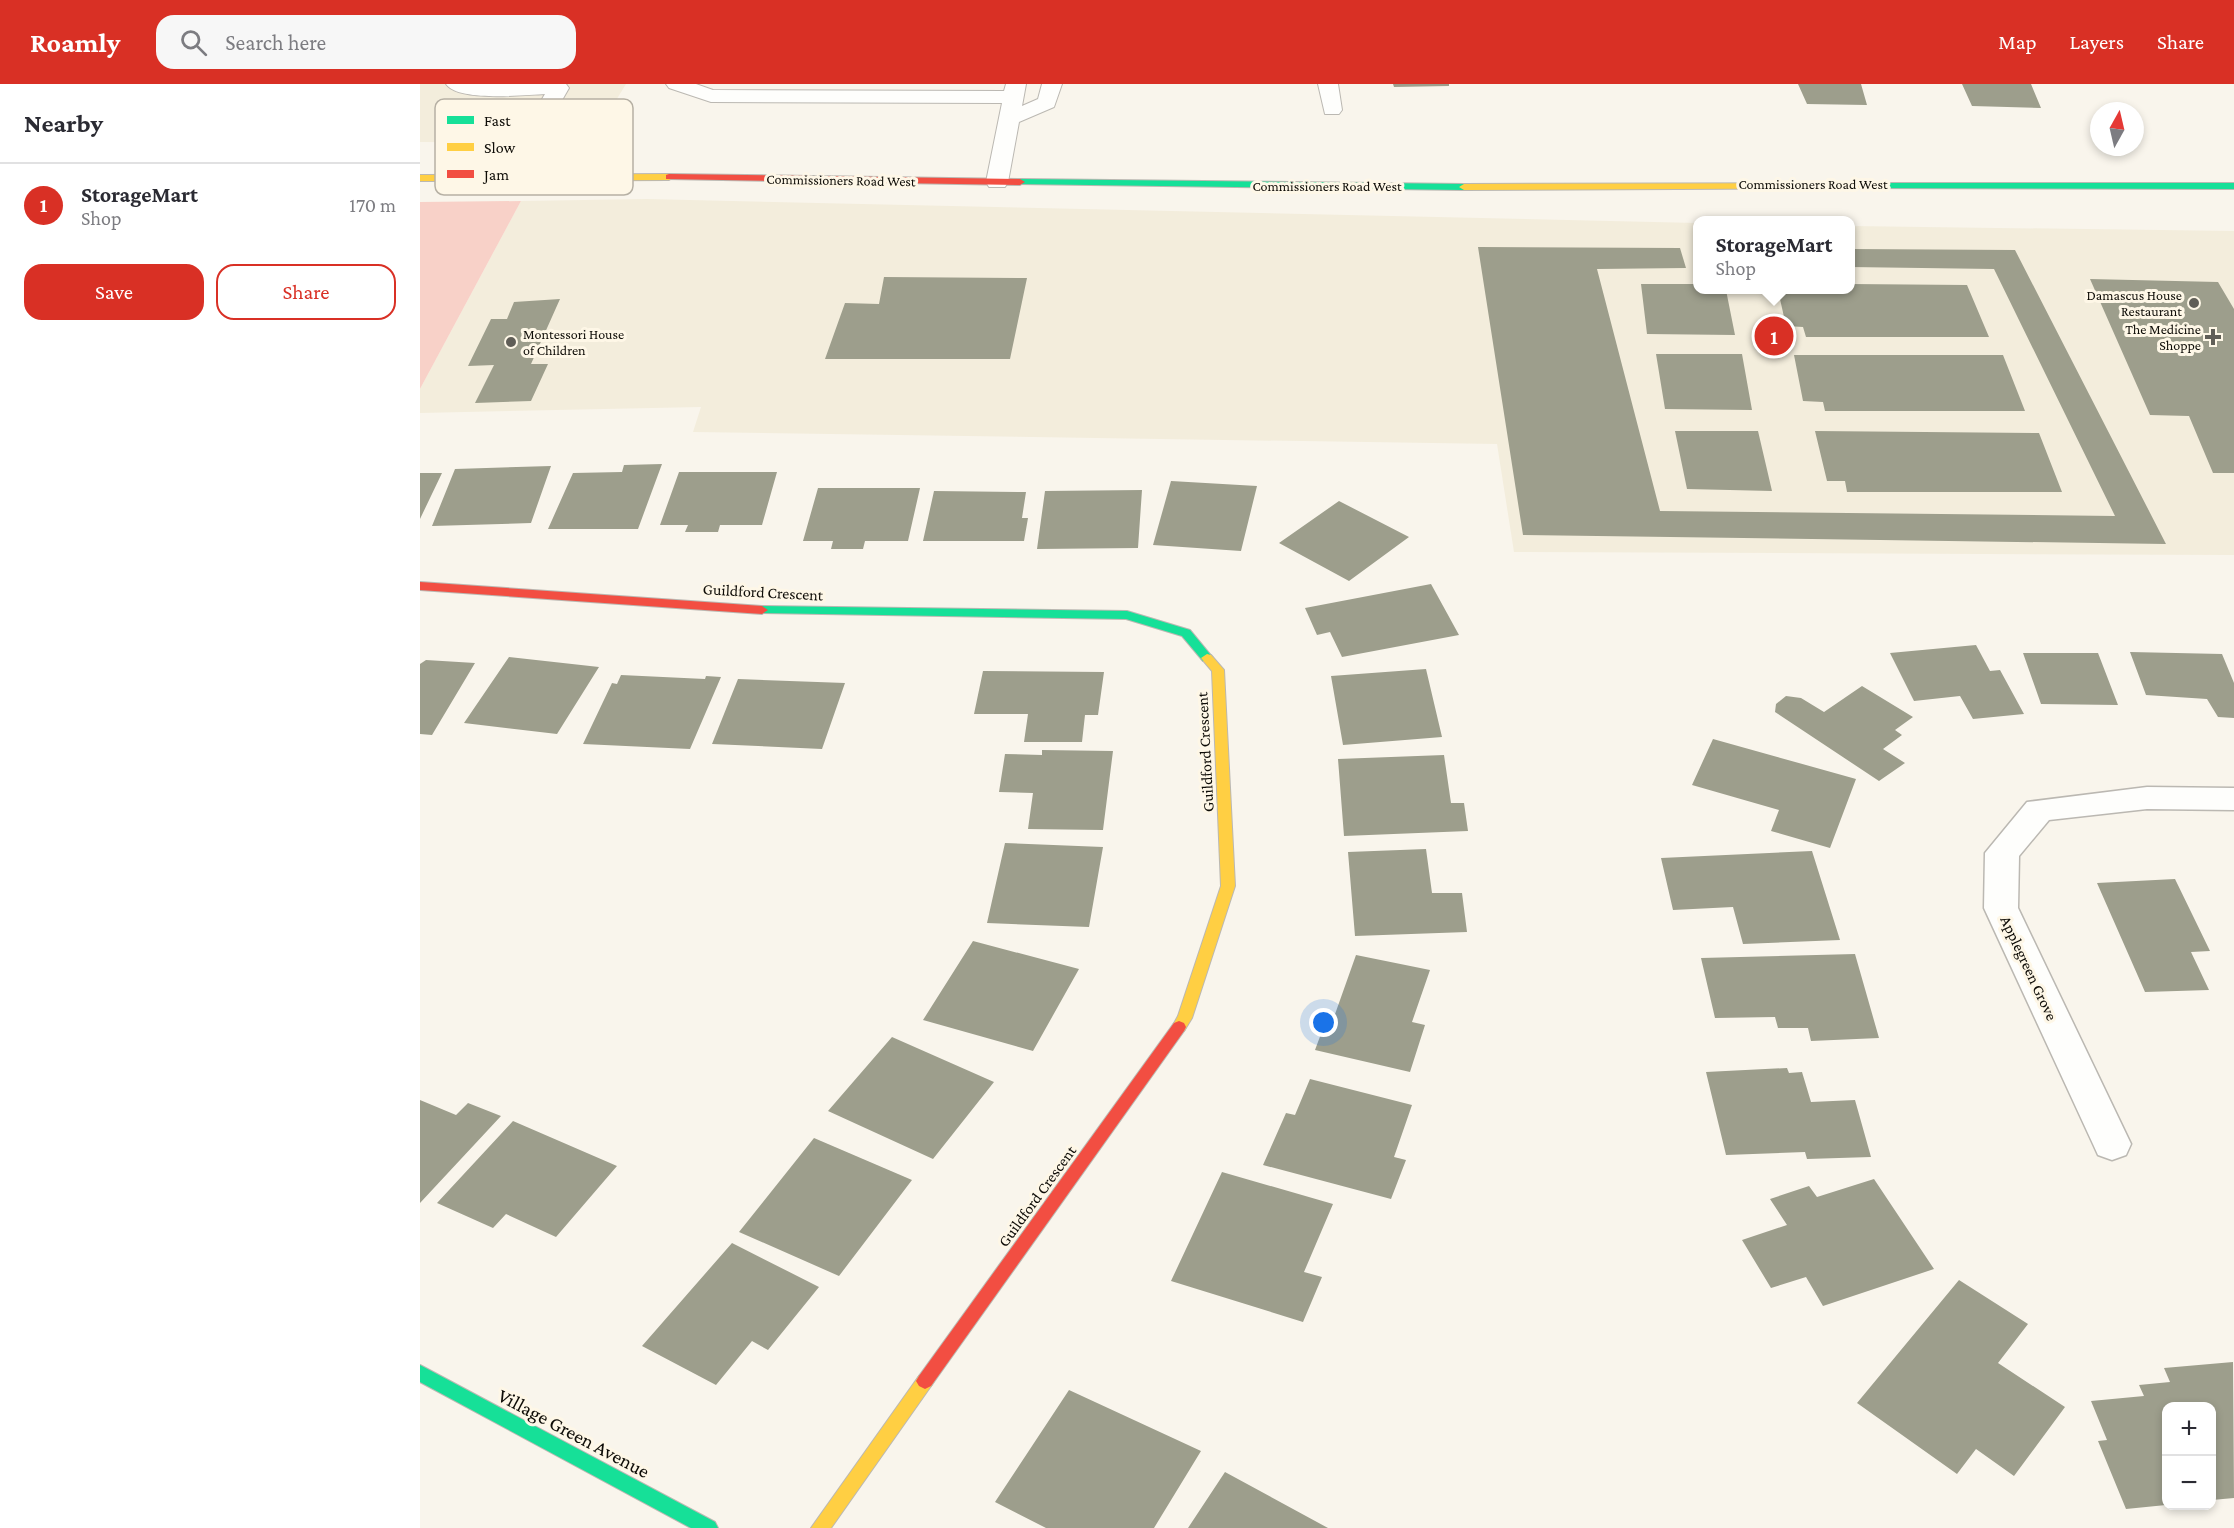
<!DOCTYPE html>
<html lang="en">
<head>
<meta charset="utf-8">
<style>
	body { margin:0; font-family:"Crimson Pro",serif; background:#f7f7f7; color:#2b2b33 }
	.controls { position:absolute; right:18px; bottom:18px; display:grid; overflow:hidden; border-radius:12px; box-shadow:0 3px 9px #0003 }
	.controls button { width:54px; height:54px; display:grid; place-items:center; padding:0; border:0; border-bottom:2px solid #e1e1e2; background:#fff; color:#2b2b33; font:30px sans-serif }
	.compass { position:absolute; left:1670px; top:18px; width:54px; height:54px; border-radius:50%; background:#fff; box-shadow:0 3px 9px #0003; rotate:8deg }
	.you { position:absolute; left:904px; top:939px; width:21px; height:21px; margin:-15px; border:4px solid #fff; border-radius:50%; background:#1a73e8; box-shadow:0 0 0 9px #1a73e833 }
	.badge { display:grid; place-items:center; width:39px; height:39px; border-radius:50%; background:#d93025; color:#fff; font-size:20px; font-weight:700 }
	.pin { position:absolute; translate:-50% -50%; border:3px solid #fff; box-shadow:0 2px 6px #0006 }
	.popup { position:absolute; left:1273px; top:132px; width:162px; height:78px; box-sizing:border-box; display:grid; place-content:center; border-radius:12px; background:#fff; filter:drop-shadow(0 2px 4px #0005); font-size:20px; white-space:nowrap; color:#7c7c81 }
	.popup b { font-size:22px; color:#2b2b33 }
	.popup::after { content:''; position:absolute; left:50%; top:100%; margin-left:-12px; border:12px solid transparent; border-top-color:#fff }
	.list { margin:0; padding:0; list-style:none }
	h2 { display:flex; justify-content:space-between; align-items:center; height:78px; margin:0; padding:0 24px; font-size:26px }
	h2 small { font-size:20px; font-weight:400; color:#7c7c81 }
	.list li { display:grid; grid-template-columns:39px 1fr auto; gap:18px; align-items:center; box-sizing:border-box; height:84px; padding:0 24px; border-top:2px solid #e1e1e2 }
	.list b { display:block; font-size:22px; white-space:nowrap }
	.list p { margin:0; font-size:20px; white-space:nowrap; color:#7c7c81 }
	.list em { font-size:20px; font-style:normal; color:#7c7c81 }
	.actions { display:flex; gap:12px; padding:18px 24px }
	.actions a { flex:1; padding:14px 0; border:2px solid #d93025; border-radius:18px; text-align:center; font-size:21px; color:#d93025 }
	.actions .main { background:#d93025; color:#fff }
	.icon { flex:none; width:33px; height:33px; fill:none; stroke:currentColor; stroke-width:2; stroke-linecap:round; stroke-linejoin:round }
	.map { position:relative; flex:none; width:1814px; height:1444px; overflow:hidden }
	header { display:flex; align-items:center; gap:36px; box-sizing:border-box; height:84px; padding:0 30px; background:#d93025; color:#fff }
	header strong { font-size:28px }
	nav { display:flex; gap:33px; margin-inline-start:auto; font-size:21px }
	.search { width:420px; height:54px; background:#f7f7f7; display:flex; align-items:center; gap:15px; box-sizing:border-box; padding:0 21px; border-radius:18px; color:#7c7c81; font-size:22px }
	main { display:flex }
	aside { flex:1; background:#fff }
	.map>svg:first-child { display:block }
	.built { fill:#f3eddc }
	.green { fill:#f8d1c8 }
	.building { fill:#9d9e8c }
	.lines { fill:none; stroke-linecap:round; stroke-linejoin:round }
	.lane-casing { stroke:#bbb8b2; stroke-width:2 }
	.street-casing { stroke:#bbb8b2; stroke-width:3 }
	.fast-casing { stroke:#bbb8b2; stroke-width:2 }
	.slow-casing { stroke:#bbb8b2; stroke-width:2 }
	.jam-casing { stroke:#bbb8b2; stroke-width:2 }
	.lane { fill:#fefefc; fill-rule:evenodd }
	.street { fill:#fefefc; fill-rule:evenodd }
	.fast { fill:#16e098; fill-rule:evenodd }
	.slow { fill:#ffcf43; fill-rule:evenodd }
	.jam { fill:#f24e42; fill-rule:evenodd }
	.poi-dot { fill:#605e57; stroke:#fef7e7; stroke-width:2 }
	.labels { text-anchor:middle; dominant-baseline:central; stroke-width:6; stroke-linejoin:round; paint-order:stroke }
	.far-street-label { font-size:14px; fill:#0e0c07; stroke:#fef7e7 }
	.far-poi-label { font-size:14px; fill:#0e0c07; stroke:#fef7e7; text-anchor:end }
	.street-label { font-size:16px; fill:#0e0c07; stroke:#fef7e7 }
	.near-street-label { font-size:20px; fill:#0e0c07; stroke:#fef7e7 }
	.key { fill:#fef7e7; stroke:#b6b0a4; stroke-width:1.5 }
	.key-label { font-size:16px; fill:#0e0c07 }
</style>
</head>
<body>
<header>
<strong>Roamly</strong>
<div class="search"><svg class="icon" aria-label="search" viewBox="0 0 24 24"><circle cx="10" cy="10" r="6"/><path d="M15 15l6 6"/></svg>Search here</div>
<nav><a>Map</a><a>Layers</a><a>Share</a></nav>
</header>
<main>
<aside>
<h2>Nearby<small></small></h2>
<ul class="list">
<li><span class="badge">1</span><div><b>StorageMart</b><p>Shop</p></div><em>170 m</em></li>
</ul>
<div class="actions"><a class="main">Save</a><a>Share</a></div>
</aside>
<div class="map">
<svg width="1814" height="1444" viewBox="0 0 1814 1444">
	<rect width="100%" height="100%" fill="#f9f5ec"/>
	<path class="built" d="M 0,0 L 206,0 L 170,59 L 0,58 Z
		M 227,115 L 1277,139 L 1278,206 L 1430,206 L 1431,142 L 1814,147 L 1814,471 L 1094,468 L 1077,360 L 273,348 L 281,323 L 0,329 L 0,305 L 101,117 Z"/>
	<path class="green" d="M 101,117 L 0,305 L 0,118 Z"/>
	<path class="building" d="M 973,0 L 1029,0 L 1029,2 L 974,3 Z
		M 1378,0 L 1441,0 L 1447,21 L 1387,20 Z
		M 1542,0 L 1611,0 L 1621,24 L 1552,22 Z
		M 1058,163 L 1260,164 L 1266,184 L 1177,185 L 1240,427 L 1695,432 L 1574,185 L 1430,183 L 1430,165 L 1595,166 L 1746,460 L 1103,451 Z
		M 464,193 L 607,194 L 590,275 L 405,275 L 425,219 L 459,220 Z
		M 1670,195 L 1798,198 L 1814,225 L 1814,389 L 1793,389 L 1769,332 L 1730,331 Z
		M 1221,200 L 1278,200 L 1278,206 L 1306,206 L 1315,251 L 1227,250 Z
		M 1430,200 L 1547,201 L 1569,253 L 1386,253 L 1383,243 L 1366,242 L 1358,206 L 1430,206 Z
		M 140,215 L 111,280 L 128,280 L 111,317 L 55,319 L 74,281 L 48,282 L 71,235 L 87,235 L 94,218 Z
		M 1236,270 L 1322,270 L 1332,326 L 1245,325 Z
		M 1374,271 L 1583,271 L 1605,327 L 1405,327 L 1403,318 L 1383,317 Z
		M 1255,347 L 1338,347 L 1352,407 L 1267,405 Z
		M 1395,347 L 1619,349 L 1642,408 L 1427,408 L 1425,397 L 1407,397 Z
		M 242,380 L 218,445 L 128,445 L 153,389 L 202,388 L 204,381 Z
		M 131,382 L 111,439 L 12,442 L 35,385 Z
		M 259,388 L 357,388 L 342,441 L 300,441 L 298,448 L 265,448 L 268,441 L 240,441 Z
		M 0,389 L 22,389 L 0,435 Z
		M 751,397 L 837,402 L 821,467 L 733,461 Z
		M 398,404 L 500,404 L 488,457 L 445,457 L 443,465 L 411,465 L 413,457 L 383,457 Z
		M 722,406 L 718,464 L 617,465 L 625,407 Z
		M 514,407 L 606,408 L 602,434 L 608,434 L 604,457 L 503,457 Z
		M 919,417 L 989,453 L 929,497 L 859,459 Z
		M 1011,500 L 1039,551 L 922,573 L 910,548 L 897,551 L 885,524 Z
		M 1556,561 L 1570,587 L 1580,586 L 1604,630 L 1553,635 L 1540,612 L 1494,617 L 1470,569 Z
		M 1710,568 L 1802,570 L 1814,599 L 1814,634 L 1798,633 L 1787,615 L 1726,611 Z
		M 1603,569 L 1678,569 L 1698,621 L 1621,620 Z
		M 89,573 L 179,583 L 137,650 L 44,639 Z
		M 6,576 L 55,579 L 12,651 L 0,650 L 0,580 Z
		M 1006,585 L 1022,653 L 923,661 L 911,592 Z
		M 563,587 L 684,588 L 678,631 L 665,631 L 662,658 L 604,658 L 608,630 L 554,630 Z
		M 201,591 L 285,595 L 286,592 L 301,593 L 270,665 L 163,660 L 192,599 L 197,600 Z
		M 318,595 L 425,599 L 402,665 L 292,660 Z
		M 1442,602 L 1493,633 L 1475,646 L 1482,651 L 1463,665 L 1485,679 L 1459,697 L 1355,628 L 1356,620 L 1366,612 L 1381,614 L 1404,628 Z
		M 1293,655 L 1436,695 L 1410,764 L 1351,747 L 1359,726 L 1272,701 Z
		M 622,666 L 693,667 L 683,746 L 608,745 L 613,709 L 579,708 L 585,670 L 622,671 Z
		M 1024,671 L 1031,719 L 1044,719 L 1048,747 L 924,752 L 918,675 Z
		M 585,759 L 683,763 L 669,843 L 567,839 Z
		M 1006,765 L 1012,809 L 1042,809 L 1047,848 L 935,852 L 928,768 Z
		M 1392,767 L 1420,856 L 1323,860 L 1313,823 L 1253,826 L 1241,774 Z
		M 1755,795 L 1790,867 L 1771,868 L 1789,906 L 1725,908 L 1677,799 Z
		M 553,857 L 659,885 L 613,967 L 503,936 Z
		M 1435,870 L 1459,954 L 1391,957 L 1388,944 L 1358,944 L 1355,933 L 1295,934 L 1281,874 Z
		M 936,871 L 1010,886 L 992,938 L 1005,941 L 990,988 L 895,966 L 908,931 L 914,933 Z
		M 472,953 L 574,998 L 513,1075 L 408,1027 Z
		M 1367,984 L 1369,989 L 1382,988 L 1391,1018 L 1435,1016 L 1451,1073 L 1387,1075 L 1385,1068 L 1306,1071 L 1286,988 Z
		M 890,995 L 992,1021 L 974,1073 L 986,1076 L 971,1115 L 843,1081 L 866,1029 L 875,1031 Z
		M 0,1016 L 36,1031 L 48,1019 L 81,1032 L 0,1119 Z
		M 93,1037 L 197,1082 L 136,1153 L 86,1130 L 73,1144 L 17,1119 Z
		M 394,1054 L 492,1096 L 419,1192 L 319,1148 Z
		M 802,1088 L 913,1120 L 884,1188 L 902,1193 L 883,1238 L 751,1197 Z
		M 1454,1095 L 1514,1185 L 1403,1222 L 1386,1193 L 1351,1204 L 1322,1156 L 1367,1141 L 1350,1115 L 1389,1102 L 1397,1113 Z
		M 312,1159 L 399,1203 L 348,1266 L 332,1257 L 296,1301 L 222,1262 Z
		M 1539,1196 L 1608,1240 L 1578,1279 L 1645,1323 L 1594,1392 L 1556,1365 L 1537,1390 L 1437,1319 Z
		M 1813,1278 L 1814,1414 L 1792,1416 L 1792,1322 L 1746,1322 L 1746,1421 L 1706,1425 L 1678,1357 L 1687,1356 L 1671,1317 L 1724,1312 L 1719,1301 L 1750,1298 L 1744,1284 Z
		M 649,1306 L 781,1367 L 734,1444 L 626,1444 L 575,1418 Z
		M 805,1388 L 908,1444 L 768,1444 Z"/>
	<g class="lines">
		<g class="lane-casing">
			<path id="lane" d="M 26,0 L 146,0 L 149,4 L 98,93 L 95,98 L 79,98 L 76,93 L 125,10 C 104,11 38,18 26,0 Z
				M 246,0 L 276,0 L 293,6 L 584,7 L 586,0 L 606,0 L 602,22 L 618,15 L 622,0 L 642,0 L 634,23 L 599,38 L 588,98 L 585,103 L 569,103 L 566,98 L 582,19 L 291,18 L 249,4 Z
				M 898,0 L 918,0 L 922,26 L 919,30 L 905,30 Z"/>
		</g>
		<g class="street-casing">
			<path id="street" d="M 1727,703 L 1814,704 L 1814,726 L 1727,725 L 1629,736 L 1599,772 L 1598,824 L 1711,1060 L 1706,1071 L 1692,1076 L 1678,1071 L 1673,1060 L 1564,824 L 1565,769 L 1607,718 Z"/>
		</g>
		<g class="fast-casing">
			<path id="fast" d="M 600,95 L 1044,100 L 1049,103 L 1044,106 L 597,100 L 595,98 Z
				M 1439,99 L 1814,99 L 1814,105 L 1436,104 L 1436,100 Z
				M 342,522 L 707,527 L 770,546 L 793,574 L 791,577 L 783,577 L 762,552 L 706,535 L 338,529 L 336,526 Z
				M 0,1281 L 295,1438 L 298,1444 L 271,1444 L 0,1298 Z"/>
		</g>
		<g class="slow-casing">
			<path id="slow" d="M 0,91 L 249,90 L 254,93 L 249,96 L 0,97 Z
				M 1439,99 L 1442,100 L 1442,104 L 1044,106 L 1039,103 L 1044,100 Z
				M 787,570 L 791,571 L 804,586 L 815,802 L 772,934 L 764,947 L 754,947 L 752,943 L 758,932 L 801,802 L 792,587 L 781,574 Z
				M 505,1289 L 511,1292 L 514,1297 L 511,1302 L 411,1444 L 391,1444 L 499,1292 Z"/>
		</g>
		<g class="jam-casing">
			<path id="jam" d="M 249,90 L 600,95 L 605,98 L 600,101 L 246,95 L 246,91 Z
				M 0,498 L 342,522 L 348,526 L 342,530 L 0,506 Z
				M 759,937 L 764,939 L 766,943 L 764,947 L 511,1302 L 505,1305 L 499,1302 L 496,1297 L 499,1292 L 754,939 Z"/>
		</g>
		<use href="#lane" class="lane"/>
		<use href="#street" class="street"/>
		<use href="#fast" class="fast"/>
		<use href="#slow" class="slow"/>
		<use href="#jam" class="jam"/>
	</g>
	<g class="poi-dot">
		<circle cx="1774" cy="219" r="6"/>
		<path d="M1790 244h6v6h6v6h-6v6h-6v-6h-6v-6h6z"/>
		<circle cx="91" cy="258" r="6"/>
	</g>
	<g class="labels">
		<g class="far-street-label">
			<text transform="translate(421 96) rotate(1)">Commissioners Road West</text>
			<text x="1393" y="100">Commissioners Road West</text>
			<text x="907" y="102">Commissioners Road West</text>
		</g>
		<g class="far-poi-label">
			<text x="1762" y="211">Damascus House<tspan x="1762" dy="16">Restaurant</tspan></text>
			<text x="1781" y="245">The Medicine<tspan x="1781" dy="16">Shoppe</tspan></text>
			<text x="103" y="250" text-anchor="start">Montessori House<tspan x="103" dy="16">of Children</tspan></text>
		</g>
		<g class="street-label">
			<text transform="translate(343 508) rotate(3)">Guildford Crescent</text>
			<text transform="translate(785 668) rotate(-93)">Guildford Crescent</text>
			<text transform="translate(1609 884) rotate(65)">Applegreen Grove</text>
			<text transform="translate(617 1112) rotate(-54)">Guildford Crescent</text>
		</g>
		<g class="near-street-label">
			<text transform="translate(154 1349) rotate(28)">Village Green Avenue</text>
		</g>
	</g>
	<rect x="15" y="15" width="198" height="96" rx="9" class="key"/>
	<rect x="27" y="32" width="27" height="8" fill="#16e098"/>
	<rect x="27" y="59" width="27" height="8" fill="#ffcf43"/>
	<rect x="27" y="86" width="27" height="8" fill="#f24e42"/>
	<g class="key-label">
		<text x="64" y="42">Fast</text>
		<text x="64" y="69">Slow</text>
		<text x="64" y="96">Jam</text>
	</g>
</svg>
<div class="controls">
<button>+</button>
<button>−</button>
</div>
<svg class="compass" viewBox="-18 -18 36 36"><path d="M0-13l5 13h-10z" fill="#e53935"/><path d="M0 13l5-13h-10z" fill="#7c7c81"/></svg>
<div class="you"></div>
<div class="pin badge" style="left:1354px;top:252px">1</div>
<div class="popup"><b>StorageMart</b>Shop</div>
</div>
</main>
</body>
</html>
